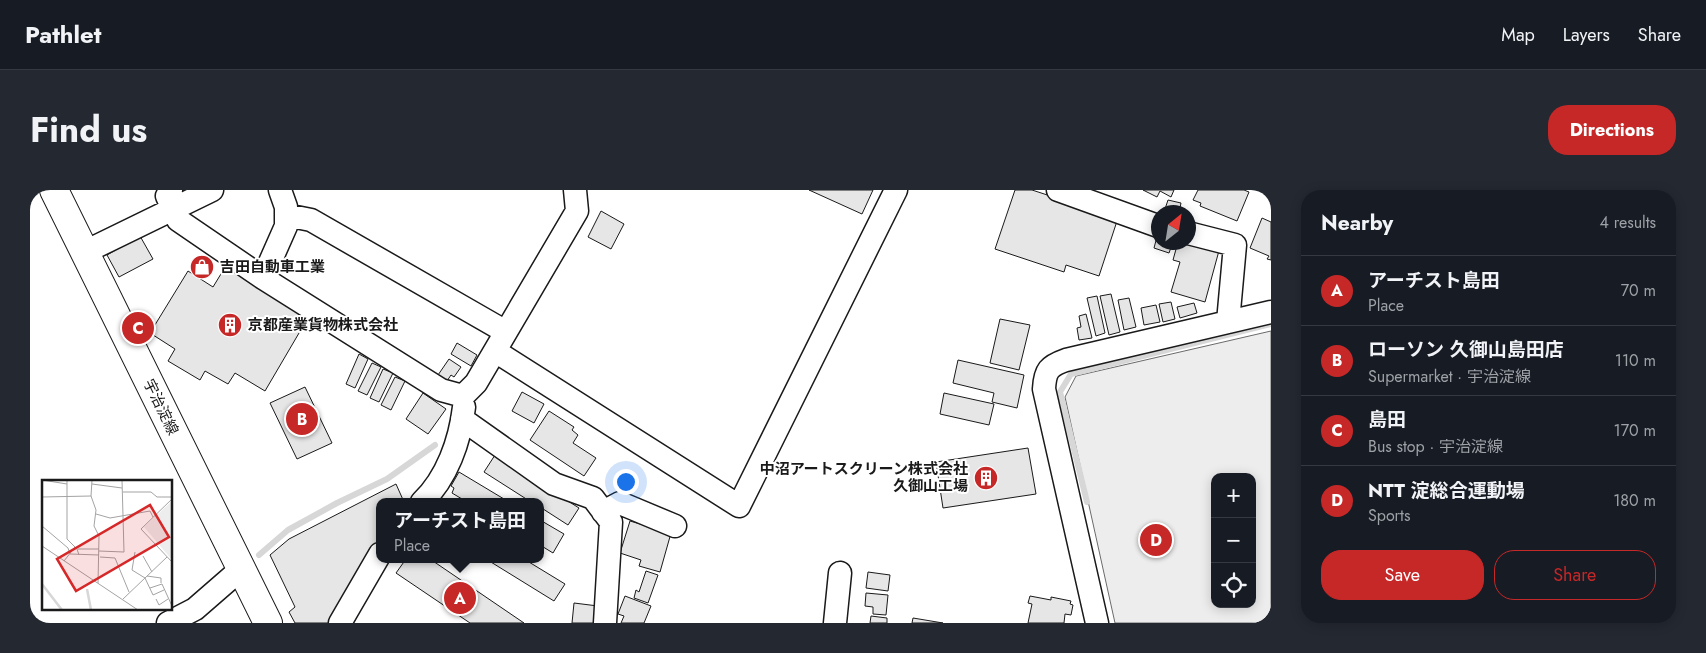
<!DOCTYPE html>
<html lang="en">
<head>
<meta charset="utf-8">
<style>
	body { margin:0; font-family:Jost,"Noto Sans JP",sans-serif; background:#242831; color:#f1f3f6 }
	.controls { position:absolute; right:15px; bottom:15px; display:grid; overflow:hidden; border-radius:10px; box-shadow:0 2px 12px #0003 }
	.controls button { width:45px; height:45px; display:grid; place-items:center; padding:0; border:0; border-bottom:1px solid #363941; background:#171b24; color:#f1f3f6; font:25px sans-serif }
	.compass { position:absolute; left:1121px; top:15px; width:45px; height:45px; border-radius:50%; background:#171b24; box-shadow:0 2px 12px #0003; rotate:30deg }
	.you { position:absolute; left:595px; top:291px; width:18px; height:18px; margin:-12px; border:4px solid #fff; border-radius:50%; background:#1a73e8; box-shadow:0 0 0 8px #1a73e833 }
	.badge { display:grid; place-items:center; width:32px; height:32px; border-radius:50%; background:#c62828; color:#fff; font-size:16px; font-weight:700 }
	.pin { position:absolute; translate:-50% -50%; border:2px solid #fff; box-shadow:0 1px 5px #0006 }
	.popup { position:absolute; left:346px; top:308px; width:168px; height:65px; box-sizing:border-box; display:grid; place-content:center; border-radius:10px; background:#171b24; filter:drop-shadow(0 1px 4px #0005); font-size:16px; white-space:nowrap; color:#9ea1a6 }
	.popup b { font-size:19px; color:#f1f3f6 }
	.popup::after { content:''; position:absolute; left:50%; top:100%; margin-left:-10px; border:10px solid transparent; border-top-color:#171b24 }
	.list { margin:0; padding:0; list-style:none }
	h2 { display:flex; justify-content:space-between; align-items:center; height:65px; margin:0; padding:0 20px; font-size:21px }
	h2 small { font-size:16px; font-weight:400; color:#9ea1a6 }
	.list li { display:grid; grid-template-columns:32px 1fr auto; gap:15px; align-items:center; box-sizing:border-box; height:70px; padding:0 20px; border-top:1px solid #363941 }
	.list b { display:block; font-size:19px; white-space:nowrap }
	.list p { margin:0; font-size:16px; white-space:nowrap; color:#9ea1a6 }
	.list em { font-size:16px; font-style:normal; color:#9ea1a6 }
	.actions { display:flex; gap:10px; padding:15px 20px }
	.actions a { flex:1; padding:11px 0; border:1px solid #c62828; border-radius:20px; text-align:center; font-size:18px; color:#c62828 }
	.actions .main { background:#c62828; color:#fff }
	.icon { flex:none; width:28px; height:28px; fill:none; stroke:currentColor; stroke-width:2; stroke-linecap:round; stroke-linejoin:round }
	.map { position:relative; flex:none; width:1241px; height:433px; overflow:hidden; border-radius:20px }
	header { display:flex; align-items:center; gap:30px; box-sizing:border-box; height:70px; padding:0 25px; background:#171b24; border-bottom:1px solid #363941 }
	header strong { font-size:24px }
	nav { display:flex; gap:28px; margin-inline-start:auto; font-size:18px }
	.intro { display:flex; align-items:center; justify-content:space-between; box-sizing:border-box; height:120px; padding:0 30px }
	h1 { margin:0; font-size:35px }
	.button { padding:12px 22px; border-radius:20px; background:#c62828; color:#fff; font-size:18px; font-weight:700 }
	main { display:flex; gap:30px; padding:0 30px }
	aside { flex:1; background:#171b24; border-radius:20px; box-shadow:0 2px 12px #0003 }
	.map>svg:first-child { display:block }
	.built { fill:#ededed; stroke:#6a6a6a; fill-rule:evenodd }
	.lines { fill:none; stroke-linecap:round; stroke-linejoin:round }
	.stream { stroke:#d7d7d7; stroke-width:6 }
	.building { fill:#e6e6e6; stroke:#1a1a1a }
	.minor-casing { stroke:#1a1a1a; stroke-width:25 }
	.major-casing { stroke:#1a1a1a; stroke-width:30 }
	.minor { stroke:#fff; stroke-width:22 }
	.major { stroke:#fff; stroke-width:28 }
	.labels { text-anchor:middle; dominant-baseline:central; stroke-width:4; stroke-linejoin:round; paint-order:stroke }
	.poi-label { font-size:15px; font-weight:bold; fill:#1a1a1a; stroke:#fff; text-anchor:start }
	.street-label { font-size:15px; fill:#1a1a1a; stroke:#fff }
	.inset-river { fill:none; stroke:#d7d7d7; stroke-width:2.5 }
	.inset-road { fill:none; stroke:#a3a3a3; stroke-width:1 }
	.view { fill:#d62828; fill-opacity:0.15; stroke:#d62828; stroke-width:2.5 }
	.inset-edge { fill:none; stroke:#1a1a1a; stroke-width:2.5 }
</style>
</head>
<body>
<header>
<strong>Pathlet</strong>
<nav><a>Map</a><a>Layers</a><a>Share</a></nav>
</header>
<div class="intro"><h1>Find us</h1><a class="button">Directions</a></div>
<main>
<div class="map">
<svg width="1241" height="433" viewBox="0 0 1241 433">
	<rect width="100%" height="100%" fill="#fff"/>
	<path class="built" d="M 1241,141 L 1241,433 L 1085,433 L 1035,207 L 1046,186 ZM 1185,287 L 1222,287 L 1222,414 L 1185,414 Z"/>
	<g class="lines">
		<path class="stream" d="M 1057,312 L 1030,202 L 1041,184 L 1241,134
			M 229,365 L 258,340 L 307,313 L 357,289 L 405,255"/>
	</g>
	<path class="building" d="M 779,0 L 843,0 L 832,24 Z
		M 985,0 L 1002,0 L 1088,28 L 1069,86 L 1036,75 L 1034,82 L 965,59 Z
		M 1113,0 L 1144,0 L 1141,7 L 1130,1 L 1127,7 Z
		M 1168,0 L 1214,0 L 1219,2 L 1207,31 L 1170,16 L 1171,13 L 1163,10 Z
		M 1138,10 L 1151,13 L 1149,22 L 1134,22 Z
		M 571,21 L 594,34 L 581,59 L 558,47 Z
		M 1232,28 L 1241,32 L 1241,70 L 1237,69 L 1239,66 L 1220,58 Z
		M 1128,43 L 1128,52 L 1143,52 L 1139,63 L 1124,58 Z
		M 110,46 L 123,69 L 89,87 L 77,65 Z
		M 1148,52 L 1190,57 L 1175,112 L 1141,102 L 1150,72 L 1143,70 Z
		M 197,74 L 279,126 L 235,201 L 205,183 L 198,194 L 175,181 L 170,190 L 138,171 L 145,159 L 120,143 L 158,81 L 183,97 Z
		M 1081,104 L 1090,142 L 1079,145 L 1070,106 Z
		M 1067,106 L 1075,143 L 1066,146 L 1057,108 Z
		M 1099,108 L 1106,137 L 1094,140 L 1088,110 Z
		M 1141,112 L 1145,129 L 1133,132 L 1129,114 Z
		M 1164,113 L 1167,123 L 1150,128 L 1147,117 Z
		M 1126,115 L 1130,132 L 1114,135 L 1111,118 Z
		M 1056,124 L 1062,148 L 1049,150 L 1047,138 L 1051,137 L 1049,126 Z
		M 970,129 L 1000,135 L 989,180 L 960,173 Z
		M 427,153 L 447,165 L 441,176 L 421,164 Z
		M 329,164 L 338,169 L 325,198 L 316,194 Z
		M 419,169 L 431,177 L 424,187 L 421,185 L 417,191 L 408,185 Z
		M 928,170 L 994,185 L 987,218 L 962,212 L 964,203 L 923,193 Z
		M 342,173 L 351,177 L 337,205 L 328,201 Z
		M 353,179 L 363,183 L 349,212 L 340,208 Z
		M 365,187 L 375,191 L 361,220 L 351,215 Z
		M 275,197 L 302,253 L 267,269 L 240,213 Z
		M 492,202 L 514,214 L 504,233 L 482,221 Z
		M 393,203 L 416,219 L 398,244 L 376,229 Z
		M 914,203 L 964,214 L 959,235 L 910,224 Z
		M 519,221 L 544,237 L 542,240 L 548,245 L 543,253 L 566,268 L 554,286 L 500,250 Z
		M 998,258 L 1006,304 L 913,318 L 906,272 Z
		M 465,265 L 549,318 L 538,335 L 510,317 L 510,312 L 501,312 L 454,282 Z
		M 429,282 L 479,312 L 437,312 L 422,303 L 424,298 L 421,296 Z
		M 366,294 L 374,312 L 350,312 L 350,352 L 299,433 L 265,433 L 259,422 L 265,417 L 240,365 L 259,349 Z
		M 510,330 L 534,344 L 523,363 L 510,355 Z
		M 600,331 L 641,343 L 630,382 L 609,376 L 611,370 L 590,363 Z
		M 376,369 L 400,369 L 494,433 L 440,433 L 366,383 Z
		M 456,369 L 494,369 L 535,394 L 524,411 Z
		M 616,381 L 628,385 L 618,413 L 604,408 L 606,400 L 609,402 Z
		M 838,382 L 860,385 L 858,401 L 836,398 Z
		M 836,403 L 858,405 L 856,425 L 843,424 L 843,417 L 835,416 Z
		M 595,406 L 621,416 L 614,433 L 591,433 L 594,426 L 588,424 Z
		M 1000,406 L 1021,410 L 1021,407 L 1041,411 L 1040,414 L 1043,415 L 1041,425 L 1035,424 L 1034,433 L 998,433 L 1002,414 L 998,413 Z
		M 544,413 L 568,416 L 566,433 L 542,433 Z
		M 841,426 L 857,428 L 857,433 L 840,433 Z
		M 883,428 L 913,433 L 882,433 Z"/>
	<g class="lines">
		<g class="minor-casing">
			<path id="minor" d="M 141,0 L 137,6 L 148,30 L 233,88 L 411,200 L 433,206
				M 1028,0 L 1128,36
				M 256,25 L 281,30 L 476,142
				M 1158,43 L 1205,55 L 1198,132
				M 55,62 L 182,0
				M 233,88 L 256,36 L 256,17 L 250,0
				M 465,161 L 709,316 L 866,0
				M 433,206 L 446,193 L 547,21 L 545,0
				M 432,229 L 524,294 L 563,308 L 581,332 L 575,433
				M 392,312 C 417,288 430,251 434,217
				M 573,322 L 590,313 L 645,336
				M 138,433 L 165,419 L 211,379
				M 310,433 L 350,364
				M 805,433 L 810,383
				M 1067,433 L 1014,199 C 1015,180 1019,176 1036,170 L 1241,122"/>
		</g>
		<g class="major-casing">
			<path id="major" d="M 24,0 L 238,433"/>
		</g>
		<use href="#minor" class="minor"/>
		<use href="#major" class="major"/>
	</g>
	<defs>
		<g id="shop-disc" transform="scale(1.25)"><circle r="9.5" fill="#c62828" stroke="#fff"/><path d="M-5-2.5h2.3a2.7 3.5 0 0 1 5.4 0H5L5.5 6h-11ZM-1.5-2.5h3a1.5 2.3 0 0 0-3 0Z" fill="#fff"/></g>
		<g id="building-disc" transform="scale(1.25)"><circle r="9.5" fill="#c62828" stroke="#fff"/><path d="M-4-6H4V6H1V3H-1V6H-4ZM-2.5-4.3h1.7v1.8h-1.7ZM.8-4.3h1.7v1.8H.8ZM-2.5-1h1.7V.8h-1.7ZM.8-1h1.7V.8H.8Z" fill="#fff"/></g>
	</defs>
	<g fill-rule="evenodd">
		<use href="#shop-disc" x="172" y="77"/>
		<use href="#building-disc" x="200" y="135"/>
		<use href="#building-disc" x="956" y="288"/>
	</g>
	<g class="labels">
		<g class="poi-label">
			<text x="190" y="77">吉田自動車工業</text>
			<text x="218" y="135">京都産業貨物株式会社</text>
			<text x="938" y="279" text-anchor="end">中沼アートスクリーン株式会社<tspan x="938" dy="17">久御山工場</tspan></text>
		</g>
		<g class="street-label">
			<text transform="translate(131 217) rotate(64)">宇治淀線</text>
		</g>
	</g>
	<g transform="translate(12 290)">
		<rect width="130" height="130" fill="#fff"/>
		<path d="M 130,21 L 130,80 L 102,47 Z" fill="#ededed"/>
		<path class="inset-river" d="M 0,104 L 20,130M 45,109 L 49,130"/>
		<path class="inset-road" d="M 0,0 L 25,4M 25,0 L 25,59 L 35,69 L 37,75M 50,0 L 49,16 L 54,30 L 52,46 L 57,56 L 56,103M 50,4 L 80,8M 81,12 L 109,12 L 115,17 L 130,17M 0,17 L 49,16M 130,19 L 99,49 L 130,82M 54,34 L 68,38 L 108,31 L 111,37M 0,46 L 26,68 L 28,74 L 57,75M 0,66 L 96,130M 36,69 L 57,69M 57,71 L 82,72 L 80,0M 93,72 L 90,90 L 103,98 L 111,115 L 122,110M 101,76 L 110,92M 58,77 L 73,78 L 87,112M 22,81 L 33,67M 105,96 L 119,98 L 119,103M 108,108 L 120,104 L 130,126M 81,119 L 125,77M 114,119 L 117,125 L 126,119"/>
		<path class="view" d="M 108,25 L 127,57 L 34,111 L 15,79 Z"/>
		<rect width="130" height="130" class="inset-edge"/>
	</g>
</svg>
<div class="controls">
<button>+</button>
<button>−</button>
<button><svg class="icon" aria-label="locate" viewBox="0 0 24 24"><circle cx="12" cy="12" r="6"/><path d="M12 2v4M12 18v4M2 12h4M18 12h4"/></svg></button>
</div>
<svg class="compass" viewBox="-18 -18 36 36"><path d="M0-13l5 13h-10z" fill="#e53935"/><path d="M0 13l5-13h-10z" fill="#9ea1a6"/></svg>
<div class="you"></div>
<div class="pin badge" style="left:430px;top:408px">A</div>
<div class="popup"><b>アーチスト島田</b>Place</div>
<div class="pin badge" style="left:272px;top:229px">B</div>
<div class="pin badge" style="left:108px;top:138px">C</div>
<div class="pin badge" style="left:1126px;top:350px">D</div>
</div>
<aside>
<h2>Nearby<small>4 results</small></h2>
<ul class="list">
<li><span class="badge">A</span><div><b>アーチスト島田</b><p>Place</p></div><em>70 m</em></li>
<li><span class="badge">B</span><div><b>ローソン 久御山島田店</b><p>Supermarket · 宇治淀線</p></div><em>110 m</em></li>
<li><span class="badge">C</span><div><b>島田</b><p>Bus stop · 宇治淀線</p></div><em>170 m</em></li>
<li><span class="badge">D</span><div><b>NTT 淀総合運動場</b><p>Sports</p></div><em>180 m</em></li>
</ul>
<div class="actions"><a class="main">Save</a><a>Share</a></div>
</aside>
</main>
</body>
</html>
